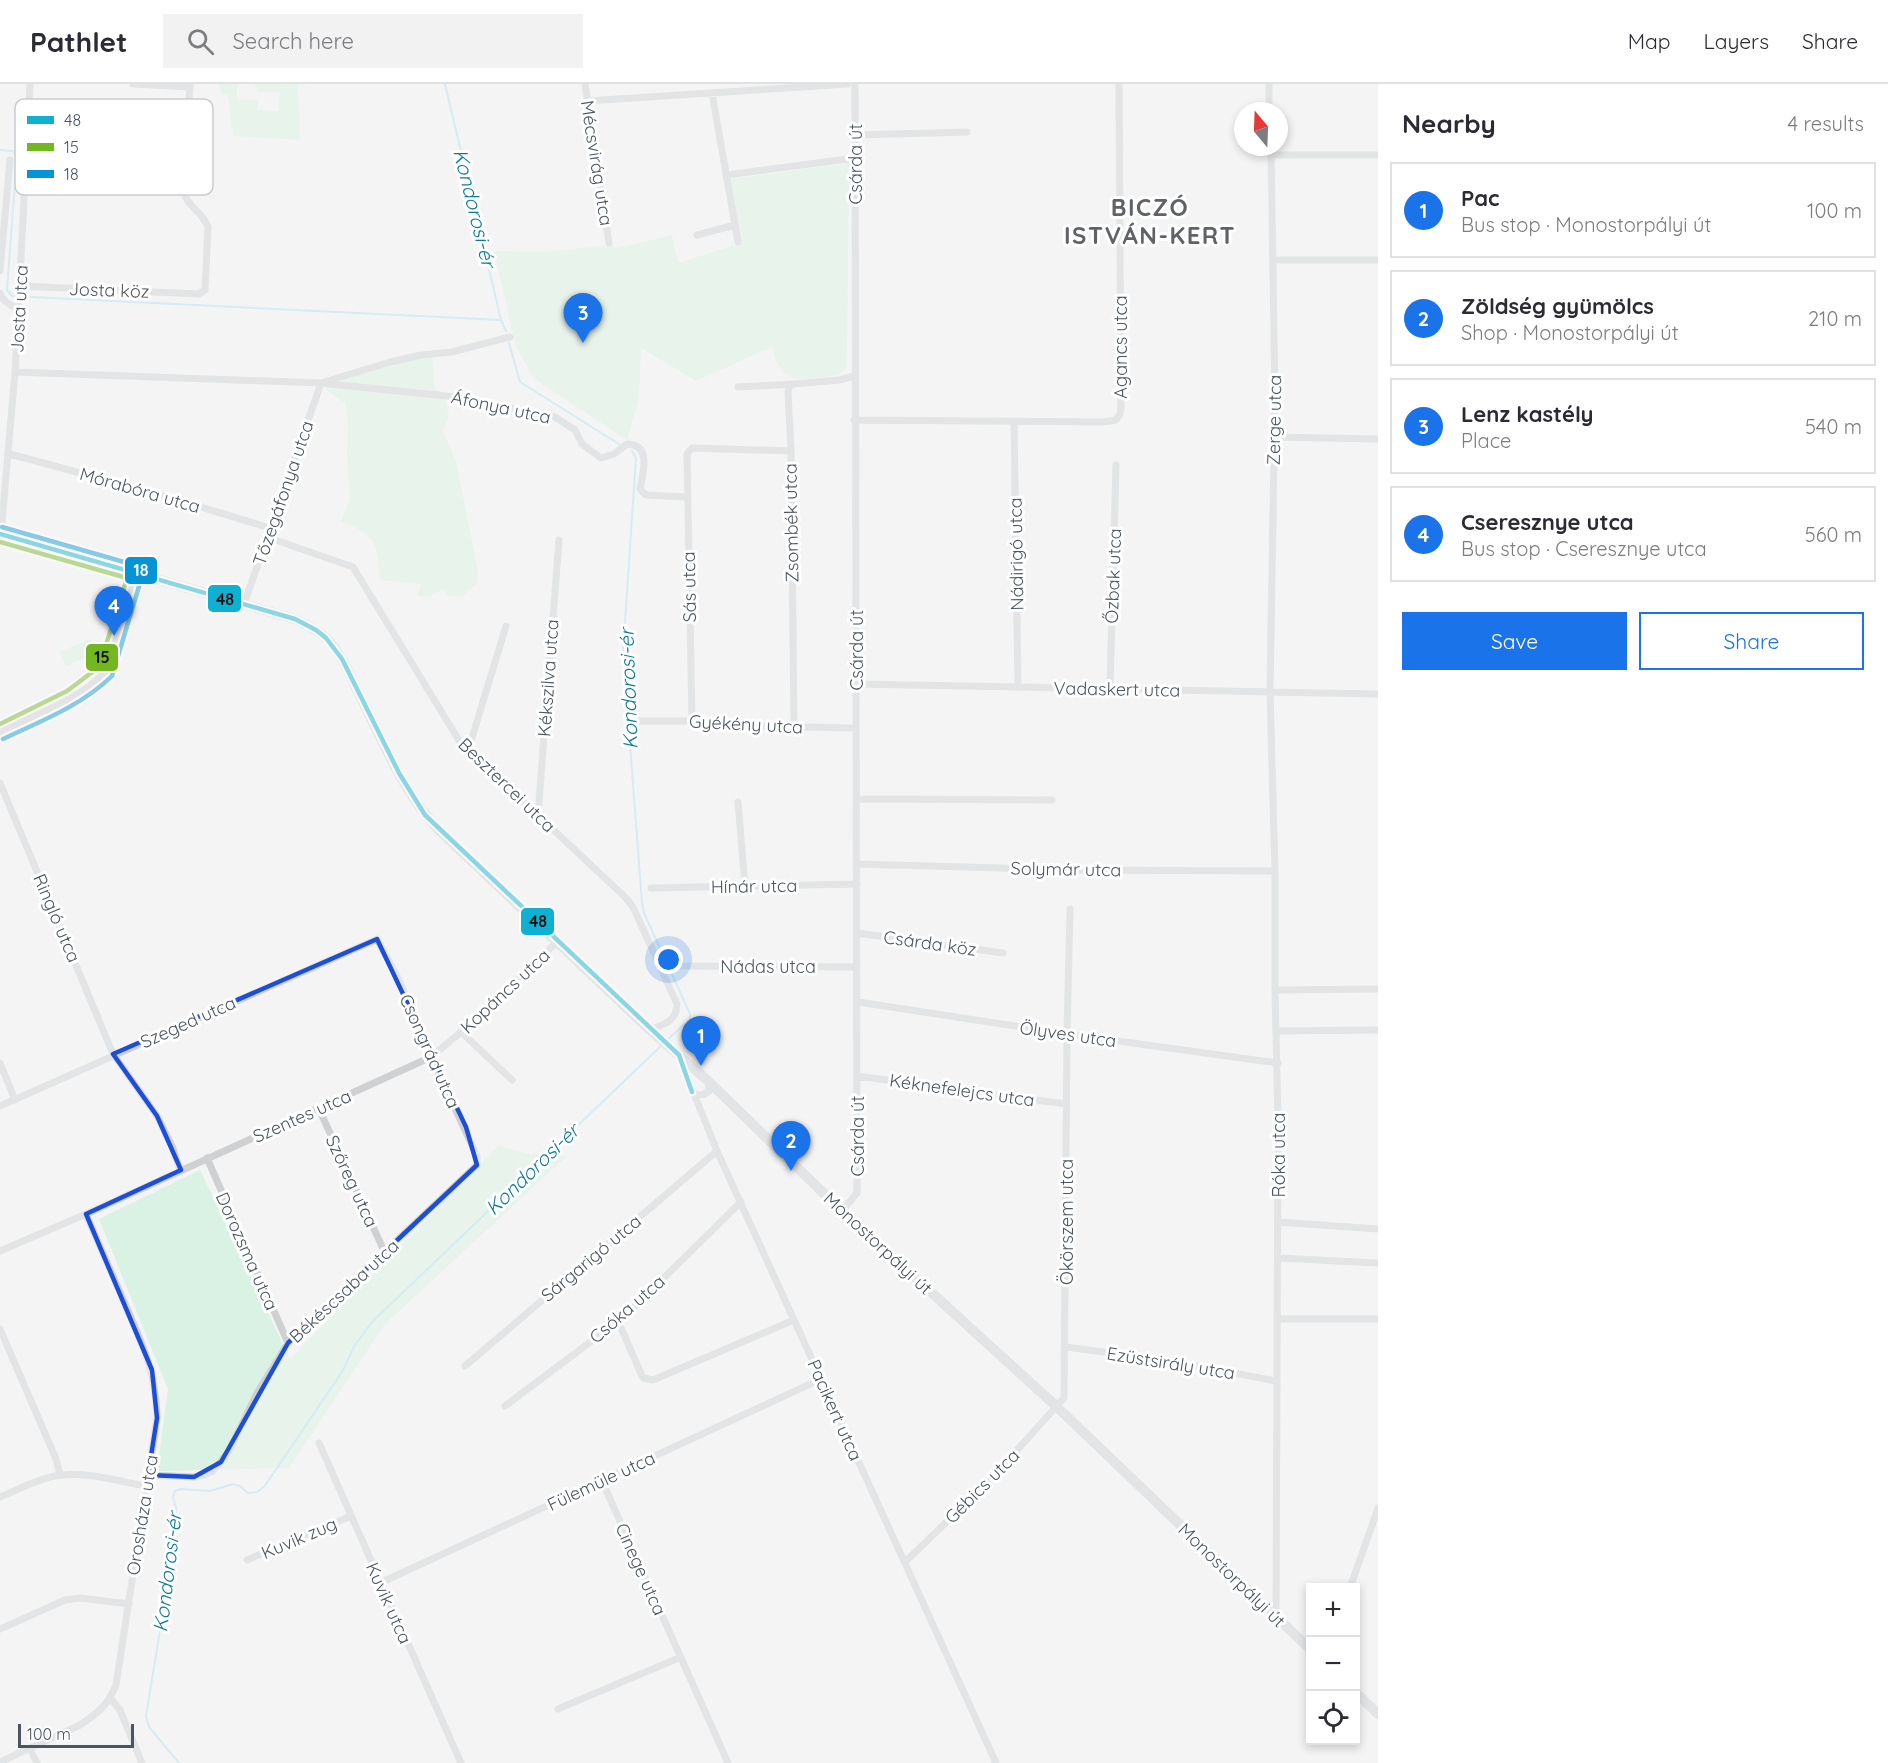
<!DOCTYPE html>
<html lang="en">
<head>
<meta charset="utf-8">
<style>
	body { margin:0; font-family:Quicksand,sans-serif; background:#f2f2f3; color:#2b2b33 }
	.controls { position:absolute; right:18px; bottom:18px; display:grid; overflow:hidden; border-radius:0px; box-shadow:0 3px 9px #0003 }
	.controls button { width:54px; height:54px; display:grid; place-items:center; padding:0; border:0; border-bottom:2px solid #e1e1e2; background:#fff; color:#2b2b33; font:30px sans-serif }
	.compass { position:absolute; left:1234px; top:18px; width:54px; height:54px; border-radius:50%; background:#fff; box-shadow:0 3px 9px #0003; rotate:341deg }
	.scale { position:absolute; left:18px; bottom:15px; width:116px; box-sizing:border-box; padding-left:6px; border:3px solid #4a5661; border-top:0; font-size:16px; line-height:21px; white-space:nowrap; color:#4a5661; -webkit-text-stroke:4px #fff; paint-order:stroke }
	.you { position:absolute; left:669px; top:876px; width:21px; height:21px; margin:-15px; border:4px solid #fff; border-radius:50%; background:#1a73e8; box-shadow:0 0 0 9px #1a73e833 }
	.badge { display:grid; place-items:center; width:39px; height:39px; border-radius:50%; background:#1a73e8; color:#fff; font-size:20px; font-weight:700 }
	.pin { position:absolute; translate:-50% -50px; filter:drop-shadow(0 2px 3px #0008) }
	.pin::after { content:''; position:absolute; top:32px; width:21px; height:18px; background:inherit; clip-path:polygon(0 0,100% 0,50% 100%) }
	.list { margin:0; padding:0; list-style:none }
	h2 { display:flex; justify-content:space-between; align-items:center; height:78px; margin:0; padding:0 24px; font-size:26px }
	h2 small { font-size:20px; font-weight:400; color:#7c7c81 }
	.list li { display:grid; grid-template-columns:39px 1fr auto; gap:18px; align-items:center; box-sizing:border-box; height:96px; margin:0 12px 12px; padding:0 12px; border:2px solid #e1e1e2; border-radius:0px }
	.list b { display:block; font-size:22px; white-space:nowrap }
	.list p { margin:0; font-size:20px; white-space:nowrap; color:#7c7c81 }
	.list em { font-size:20px; font-style:normal; color:#7c7c81 }
	.actions { display:flex; gap:12px; padding:18px 24px }
	.actions a { flex:1; padding:14px 0; border:2px solid #1a73e8; border-radius:0px; text-align:center; font-size:21px; color:#1a73e8 }
	.actions .main { background:#1a73e8; color:#fff }
	.icon { flex:none; width:33px; height:33px; fill:none; stroke:currentColor; stroke-width:2; stroke-linecap:round; stroke-linejoin:round }
	.map { position:relative; flex:none; width:1378px; height:1679px; overflow:hidden }
	header { display:flex; align-items:center; gap:36px; box-sizing:border-box; height:84px; padding:0 30px; background:#fff; border-bottom:2px solid #e1e1e2 }
	header strong { font-size:28px }
	nav { display:flex; gap:33px; margin-inline-start:auto; font-size:21px }
	.search { width:420px; height:54px; background:#f2f2f3; display:flex; align-items:center; gap:15px; box-sizing:border-box; padding:0 21px; border-radius:0px; color:#7c7c81; font-size:22px }
	main { display:flex }
	aside { flex:1; background:#fff }
	.map>svg:first-child { display:block }
	.green { fill:#d9f2e3 }
	.lines { fill:none; stroke-linecap:round; stroke-linejoin:round }
	.stream { stroke:#aee2f0; stroke-width:2 }
	.street { stroke:#ced0d2; stroke-width:7 }
	.secondary { stroke:#ced0d4; stroke-width:10 }
	.bus-1-casing { stroke:#fff; stroke-width:9 }
	.bus-2-casing { stroke:#fff; stroke-width:9 }
	.bus-3-casing { stroke:#fff; stroke-width:9 }
	.bus-1 { stroke:#0eb1d1; stroke-width:4.5 }
	.bus-2 { stroke:#73b721; stroke-width:4.5 }
	.bus-3 { stroke:#0595d6; stroke-width:4.5 }
	.marked { fill:none; stroke:#1d4ed8; stroke-width:4.5; stroke-linejoin:round }
	.labels { text-anchor:middle; dominant-baseline:central; stroke-width:6; stroke-linejoin:round; paint-order:stroke }
	.street-label { font-size:18px; fill:#4a5661; stroke:#fff }
	.water-label { font-size:20px; font-style:italic; fill:#0c7c9b; stroke:#fff }
	.district-label { font-size:24px; font-weight:bold; letter-spacing:1.5px; fill:#5f6368; stroke:#fff }
	.key { fill:#fff; stroke:#c9ccd0; stroke-width:1.5 }
	.key-label { font-size:16px; fill:#4a5661 }
	.line-badge { stroke:#fff; stroke-width:2 }
	.badge-label { font-size:16px; text-anchor:middle; font-weight:bold; fill:#fff }
	.pale-badge-label { font-size:16px; text-anchor:middle; font-weight:bold; fill:#111 }
</style>
</head>
<body>
<header>
<strong>Pathlet</strong>
<div class="search"><svg class="icon" aria-label="search" viewBox="0 0 24 24"><circle cx="10" cy="10" r="6"/><path d="M15 15l6 6"/></svg>Search here</div>
<nav><a>Map</a><a>Layers</a><a>Share</a></nav>
</header>
<main>
<div class="map">
<svg width="1378" height="1679" viewBox="0 0 1378 1679">
	<rect width="100%" height="100%" fill="#f4f4f4"/>
	<path class="green" d="M 219,0 L 240,0 L 237,4 L 237,15 L 258,16 L 257,26 L 278,27 L 280,8 L 258,8 L 254,0 L 298,0 L 300,56 L 233,52 L 228,11 L 221,10 Z
		M 849,79 L 847,283 L 839,291 C 819,293 789,303 778,281 C 775,276 774,269 772,263 L 696,297 L 641,264 L 639,314 L 627,356 L 533,294 L 515,260 L 494,167 L 543,168 L 613,161 L 614,165 L 672,151 L 678,179 L 741,159 L 730,95 Z
		M 422,273 L 432,273 L 435,304 L 443,309 L 449,332 L 443,347 L 456,377 L 478,487 L 477,499 L 462,513 L 447,511 L 443,505 L 429,513 L 418,512 L 421,500 L 380,496 C 376,458 378,452 341,437 L 350,416 L 347,372 L 348,339 L 345,319 L 325,305 C 347,285 392,280 422,273 Z
		M 90,555 L 96,569 L 66,582 L 59,568 Z
		M 498,1062 L 526,1069 L 567,1072 L 385,1240 L 289,1384 L 157,1387 L 168,1305 L 99,1135 L 200,1086 L 290,1275 Z"/>
	<g class="lines">
		<path class="stream" d="M 445,0 L 501,236 L 506,247
			M 0,66 L 13,67 L 17,71 L 7,206 L 12,212 L 501,236
			M 509,259 L 520,298 L 619,360
			M 632,367 L 636,374 L 623,568 L 642,819 L 644,829 L 690,930 L 690,935 L 667,956
			M 179,1679 L 149,1643 L 146,1632 L 177,1442 L 176,1424 L 173,1413 L 175,1407 L 181,1405 L 210,1407 L 233,1400 L 240,1402 L 248,1409 L 257,1408 L 264,1403 L 342,1288 L 355,1261 L 372,1238 L 661,962"/>
		<path class="street" d="M 133,0 L 190,3
			M 585,0 L 609,159
			M 587,17 L 848,0
			M 1269,27 L 1269,0
			M 855,51 L 967,48
			M 1271,63 L 1275,313 L 1270,609 L 1275,787 L 1275,906 L 1278,1036 L 1276,1533
			M 1271,71 L 1378,71
			M 726,91 L 855,74
			M 735,141 L 738,158
			M 697,151 L 735,141 L 712,9
			M 1273,176 L 1378,176
			M 0,187 L 10,76
			M 20,202 L 199,210 L 205,206 L 208,143 C 202,127 188,124 183,107 L 190,0
			M 0,209 C 3,218 11,221 19,226
			M 15,288 L 321,299 L 456,313 L 555,333 L 575,346 L 582,360 L 601,374 L 614,370 L 627,360 C 652,360 643,389 640,405 L 646,411 L 687,413
			M 738,303 L 793,300
			M 854,336 L 1102,338 L 1116,336 L 1120,330 L 1121,323 L 1119,0
			M 1014,337 L 1018,603
			M 1273,353 L 1378,355
			M 10,370 L 158,410 L 270,444
			M 1,450 L 15,288 L 30,0
			M 267,453 L 353,483 L 460,658 L 626,814 L 633,823 L 677,920 C 677,937 664,940 650,946
			M 244,520 L 321,299 L 390,278 L 421,271 L 452,268 L 510,253
			M 856,600 L 1378,610
			M 1110,604 L 1116,381
			M 636,637 L 692,637 L 707,640 L 743,642 L 856,644
			M 692,637 L 687,370 L 692,364 L 791,367
			M 794,642 L 791,367 L 788,308 L 789,302 L 794,300 L 839,296 L 854,292
			M 0,648 C 33,632 82,614 106,587 L 136,489
			M 468,667 L 506,542
			M 0,699 L 113,970 L 157,1032 L 173,1064 L 180,1087
			M 856,715 L 1052,716
			M 738,718 L 745,803
			M 538,731 L 559,456
			M 857,780 L 1076,786 L 1275,787
			M 651,804 L 857,800
			M 857,849 L 1003,869
			M 679,882 L 857,883
			M 1275,906 L 1378,905
			M 858,918 L 1067,950 L 1278,979
			M 1276,947 L 1378,946
			M 461,948 L 512,996
			M 680,975 L 717,1067 L 996,1679
			M 0,979 L 15,1016
			M 857,992 L 1066,1020
			M 692,1008 C 699,1012 703,1012 709,1007 L 708,999
			M 0,1022 L 377,855 L 397,892 L 422,947 L 431,973 L 477,1072 L 477,1081 L 288,1259 L 257,1309 L 229,1367 L 213,1387 L 204,1391 L 194,1393 L 148,1391
			M 319,1025 L 385,1169
			M 207,1074 L 288,1259
			M 842,1127 L 857,1109 L 855,0
			M 1278,1138 L 1378,1145
			M 0,1167 L 86,1130 L 431,973 L 461,948 L 557,858
			M 1278,1174 L 1378,1179
			M 1277,1235 L 1378,1235
			M 618,1237 L 643,1294 L 653,1296 L 794,1236
			M 0,1245 L 56,1375 L 60,1391
			M 1066,1263 L 1171,1277 L 1276,1297
			M 465,1282 L 717,1067
			M 505,1322 L 625,1232 L 741,1118
			M 319,1359 L 461,1679
			M 602,1397 L 728,1679
			M 0,1413 C 20,1405 41,1393 62,1391 C 89,1388 120,1398 147,1402
			M 247,1476 L 351,1432
			M 905,1478 L 990,1396 L 1064,1314 L 1067,950 L 1070,825
			M 380,1499 L 821,1295
			M 1350,1504 L 1378,1424
			M 0,1545 L 65,1516 L 81,1514 L 129,1520
			M 111,1615 L 120,1626 L 142,1679
			M 558,1625 L 681,1573
			M 30,1665 L 37,1679
			M 0,1678 L 80,1641 C 98,1629 108,1621 116,1601 L 157,1334 C 156,1288 141,1256 123,1215 C 111,1187 98,1159 86,1130"/>
		<path class="secondary" d="M 0,450 L 295,535 C 306,540 317,546 326,554 C 343,571 351,594 361,614 C 384,659 403,708 438,745 L 650,946 L 707,996 L 842,1127 L 1057,1323 L 1310,1565
			M 1356,1609 L 1378,1630"/>
		<g class="bus-1-casing">
			<path id="bus-1" d="M 0,450 L 295,535 L 316,546 L 326,554 L 342,575 L 399,689 L 425,731 L 679,971 L 692,1008"/>
		</g>
		<g class="bus-2-casing">
			<path id="bus-2" d="M 0,458 L 127,494 L 99,583 L 67,607 L 0,640"/>
		</g>
		<g class="bus-3-casing">
			<path id="bus-3" d="M 2,443 L 138,482 L 143,489 L 112,592 C 81,622 41,637 3,655"/>
		</g>
		<use href="#bus-1" class="bus-1"/>
		<use href="#bus-2" class="bus-2"/>
		<use href="#bus-3" class="bus-3"/>
	</g>
	<path d="M0 0H1378V1679H0ZM 377,855 L 466,1043 L 477,1081 L 288,1259 L 221,1378 L 194,1393 L 148,1391 L 157,1334 L 152,1286 L 86,1130 L 181,1086 L 157,1032 L 113,970 Z" fill="#f4f4f4" fill-opacity=".55" fill-rule="evenodd"/>
	<path class="marked" d="M 377,855 L 466,1043 L 477,1081 L 288,1259 L 221,1378 L 194,1393 L 148,1391 L 157,1334 L 152,1286 L 86,1130 L 181,1086 L 157,1032 L 113,970 Z"/>
	<g class="labels">
		<g class="street-label">
			<text transform="translate(597 79) rotate(81)">Mécsvirág utca</text>
			<text transform="translate(855 80) rotate(-90)">Csárda út</text>
			<text transform="translate(109 206) rotate(2)">Josta köz</text>
			<text transform="translate(19 225) rotate(-87)">Josta utca</text>
			<text transform="translate(1120 263) rotate(-90)">Agancs utca</text>
			<text transform="translate(501 323) rotate(12)">Áfonya utca</text>
			<text transform="translate(1274 336) rotate(-89)">Zerge utca</text>
			<text transform="translate(140 406) rotate(16)">Mórabóra utca</text>
			<text transform="translate(283 409) rotate(-71)">Tőzegáfonya utca</text>
			<text transform="translate(791 439) rotate(-91)">Zsombék utca</text>
			<text transform="translate(1016 470) rotate(-91)">Nádirigó utca</text>
			<text transform="translate(1113 492) rotate(-88)">Őzbak utca</text>
			<text transform="translate(689 503) rotate(-91)">Sás utca</text>
			<text transform="translate(856 566) rotate(-90)">Csárda út</text>
			<text transform="translate(548 594) rotate(-86)">Kékszilva utca</text>
			<text transform="translate(1117 605) rotate(1)">Vadaskert utca</text>
			<text transform="translate(746 640) rotate(3)">Gyékény utca</text>
			<text transform="translate(507 701) rotate(44)">Besztercei utca</text>
			<text transform="translate(1066 785) rotate(1)">Solymár utca</text>
			<text transform="translate(754 802) rotate(-1)">Hínár utca</text>
			<text transform="translate(57 834) rotate(67)">Ringló utca</text>
			<text transform="translate(930 859) rotate(8)">Csárda köz</text>
			<text x="768" y="882">Nádas utca</text>
			<text transform="translate(505 907) rotate(-43)">Kopáncs utca</text>
			<text transform="translate(188 938) rotate(-24)">Szeged utca</text>
			<text transform="translate(1068 950) rotate(8)">Ölyves utca</text>
			<text transform="translate(430 967) rotate(66)">Csongrád utca</text>
			<text transform="translate(962 1006) rotate(8)">Kéknefelejcs utca</text>
			<text transform="translate(302 1032) rotate(-24)">Szentes utca</text>
			<text transform="translate(857 1052) rotate(-90)">Csárda út</text>
			<text transform="translate(1278 1071) rotate(-90)">Róka utca</text>
			<text transform="translate(352 1097) rotate(65)">Szőreg utca</text>
			<text transform="translate(1066 1138) rotate(-90)">Ökörszem utca</text>
			<text transform="translate(878 1159) rotate(43)">Monostorpályi út</text>
			<text transform="translate(247 1167) rotate(66)">Dorozsma utca</text>
			<text transform="translate(591 1174) rotate(-40)">Sárgarigó utca</text>
			<text transform="translate(344 1207) rotate(-43)">Békéscsaba utca</text>
			<text transform="translate(627 1225) rotate(-41)">Csóka utca</text>
			<text transform="translate(1171 1279) rotate(9)">Ezüstsirály utca</text>
			<text transform="translate(835 1326) rotate(66)">Pacikert utca</text>
			<text transform="translate(601 1397) rotate(-25)">Fülemüle utca</text>
			<text transform="translate(982 1402) rotate(-45)">Gébics utca</text>
			<text transform="translate(142 1431) rotate(-81)">Orosháza utca</text>
			<text transform="translate(299 1454) rotate(-23)">Kuvik zug</text>
			<text transform="translate(641 1485) rotate(66)">Cinege utca</text>
			<text transform="translate(1232 1491) rotate(44)">Monostorpályi út</text>
			<text transform="translate(389 1519) rotate(66)">Kuvik utca</text>
		</g>
		<g class="water-label">
			<text transform="translate(475 124) rotate(76)">Kondorosi-ér</text>
			<text transform="translate(628 605) rotate(-92)">Kondorosi-ér</text>
			<text transform="translate(532 1085) rotate(-44)">Kondorosi-ér</text>
			<text transform="translate(167 1488) rotate(-83)">Kondorosi-ér</text>
		</g>
		<g class="district-label">
			<text x="1150" y="123">BICZÓ<tspan x="1150" dy="28">ISTVÁN-KERT</tspan></text>
		</g>
	</g>
	<rect x="15" y="15" width="198" height="96" rx="9" class="key"/>
	<rect x="27" y="32" width="27" height="8" fill="#0eb1d1"/>
	<rect x="27" y="59" width="27" height="8" fill="#73b721"/>
	<rect x="27" y="86" width="27" height="8" fill="#0595d6"/>
	<g class="key-label">
		<text x="64" y="42">48</text>
		<text x="64" y="69">15</text>
		<text x="64" y="96">18</text>
	</g>
	<g class="line-badge">
		<rect x="124" y="472" width="34" height="29" rx="6" fill="#0595d6"/>
		<rect x="207" y="500" width="35" height="29" rx="6" fill="#0eb1d1"/>
		<rect x="85" y="559" width="34" height="29" rx="6" fill="#73b721"/>
		<rect x="520" y="823" width="35" height="29" rx="6" fill="#0eb1d1"/>
	</g>
	<g class="badge-label">
		<text x="141" y="492">18</text>
	</g>
	<g class="pale-badge-label">
		<text x="225" y="521">48</text>
		<text x="102" y="579">15</text>
		<text x="538" y="843">48</text>
	</g>
</svg>
<div class="controls">
<button>+</button>
<button>−</button>
<button><svg class="icon" aria-label="locate" viewBox="0 0 24 24"><circle cx="12" cy="12" r="6"/><path d="M12 2v4M12 18v4M2 12h4M18 12h4"/></svg></button>
</div>
<svg class="compass" viewBox="-18 -18 36 36"><path d="M0-13l5 13h-10z" fill="#e53935"/><path d="M0 13l5-13h-10z" fill="#7c7c81"/></svg>
<div class="scale">100 m</div>
<div class="you"></div>
<div class="pin badge" style="left:701px;top:982px">1</div>
<div class="pin badge" style="left:791px;top:1087px">2</div>
<div class="pin badge" style="left:583px;top:259px">3</div>
<div class="pin badge" style="left:114px;top:552px">4</div>
</div>
<aside>
<h2>Nearby<small>4 results</small></h2>
<ul class="list">
<li><span class="badge">1</span><div><b>Pac</b><p>Bus stop · Monostorpályi út</p></div><em>100 m</em></li>
<li><span class="badge">2</span><div><b>Zöldség gyümölcs</b><p>Shop · Monostorpályi út</p></div><em>210 m</em></li>
<li><span class="badge">3</span><div><b>Lenz kastély</b><p>Place</p></div><em>540 m</em></li>
<li><span class="badge">4</span><div><b>Cseresznye utca</b><p>Bus stop · Cseresznye utca</p></div><em>560 m</em></li>
</ul>
<div class="actions"><a class="main">Save</a><a>Share</a></div>
</aside>
</main>
</body>
</html>
